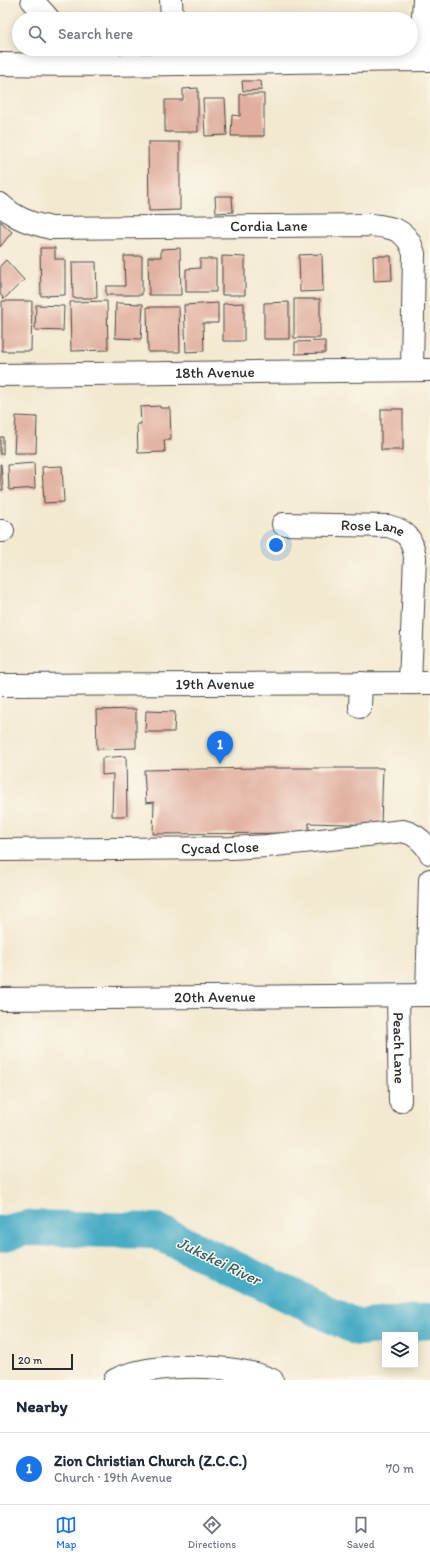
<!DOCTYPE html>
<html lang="en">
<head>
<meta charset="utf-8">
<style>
	body { margin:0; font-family:Itim,sans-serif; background:#f6f6f7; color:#1f2937 }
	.controls { position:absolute; right:12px; bottom:12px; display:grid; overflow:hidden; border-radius:0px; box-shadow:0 2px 10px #0003 }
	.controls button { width:36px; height:36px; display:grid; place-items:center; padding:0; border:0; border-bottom:1px solid #e0e1e3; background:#fff; color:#1f2937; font:20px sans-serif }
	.scale { position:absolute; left:12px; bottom:10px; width:61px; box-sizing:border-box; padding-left:4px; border:2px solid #2b2b2b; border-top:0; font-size:11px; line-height:14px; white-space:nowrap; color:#2b2b2b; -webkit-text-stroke:3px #fbf7ec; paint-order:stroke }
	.you { position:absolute; left:276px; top:545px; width:14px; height:14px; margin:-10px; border:3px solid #fff; border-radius:50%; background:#1a73e8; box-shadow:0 0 0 6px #1a73e833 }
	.badge { display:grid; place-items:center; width:26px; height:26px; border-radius:50%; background:#1a73e8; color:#fff; font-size:13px; font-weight:700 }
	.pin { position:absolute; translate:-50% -33px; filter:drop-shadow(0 1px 2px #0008) }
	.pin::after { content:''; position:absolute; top:21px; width:14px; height:12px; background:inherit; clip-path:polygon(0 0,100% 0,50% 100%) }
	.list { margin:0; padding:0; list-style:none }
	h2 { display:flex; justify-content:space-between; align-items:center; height:52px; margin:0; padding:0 16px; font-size:17px }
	h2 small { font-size:13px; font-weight:400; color:#747a83 }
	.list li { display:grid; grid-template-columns:26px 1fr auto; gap:12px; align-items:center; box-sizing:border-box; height:72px; padding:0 16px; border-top:1px solid #e0e1e3 }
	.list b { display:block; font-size:15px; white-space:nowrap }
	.list p { margin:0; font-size:13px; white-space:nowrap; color:#747a83 }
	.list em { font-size:13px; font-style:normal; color:#747a83 }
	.icon { flex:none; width:22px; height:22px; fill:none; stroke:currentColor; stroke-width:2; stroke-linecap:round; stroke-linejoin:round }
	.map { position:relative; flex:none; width:430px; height:1380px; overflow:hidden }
	.search { position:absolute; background:#fff; box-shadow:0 2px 10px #0003; left:12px; right:12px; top:12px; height:44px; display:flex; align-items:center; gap:10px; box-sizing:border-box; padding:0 14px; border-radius:22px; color:#747a83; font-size:15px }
	.sheet { height:124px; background:#fff }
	nav { display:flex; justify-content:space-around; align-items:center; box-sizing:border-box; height:56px; border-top:1px solid #e0e1e3; background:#fff; font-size:11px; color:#747a83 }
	nav a { display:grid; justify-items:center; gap:2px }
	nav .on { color:#1a73e8 }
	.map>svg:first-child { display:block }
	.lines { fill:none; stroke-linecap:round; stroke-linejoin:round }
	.river { stroke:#46acc5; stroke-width:36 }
	.building { fill:#e1ae9e }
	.minor-casing { stroke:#494844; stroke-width:24 }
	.minor { stroke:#fff; stroke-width:22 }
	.labels { text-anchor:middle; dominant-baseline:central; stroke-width:3; stroke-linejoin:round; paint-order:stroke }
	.street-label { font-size:15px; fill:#2b2b2b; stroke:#fbf7ec }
	.water-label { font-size:16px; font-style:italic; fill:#365f69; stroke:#fbf7ec }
</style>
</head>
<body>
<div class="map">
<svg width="430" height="1380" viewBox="0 0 430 1380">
	<rect width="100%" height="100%" fill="#fbf7ec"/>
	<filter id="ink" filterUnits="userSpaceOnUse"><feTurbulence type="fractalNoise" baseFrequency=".025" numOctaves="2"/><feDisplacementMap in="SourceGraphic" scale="8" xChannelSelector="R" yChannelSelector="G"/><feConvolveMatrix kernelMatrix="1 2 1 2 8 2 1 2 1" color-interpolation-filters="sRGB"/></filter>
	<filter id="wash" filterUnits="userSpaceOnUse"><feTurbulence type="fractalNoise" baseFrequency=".012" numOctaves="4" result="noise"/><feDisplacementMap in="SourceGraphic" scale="16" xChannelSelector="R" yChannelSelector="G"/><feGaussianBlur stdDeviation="0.9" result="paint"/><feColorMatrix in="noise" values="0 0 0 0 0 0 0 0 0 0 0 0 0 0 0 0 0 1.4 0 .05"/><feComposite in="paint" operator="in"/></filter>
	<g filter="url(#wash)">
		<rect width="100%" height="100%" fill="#f3e9d0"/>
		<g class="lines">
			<path class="river" d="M 0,1234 L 27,1228 L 156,1231 L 358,1328 L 430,1321"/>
		</g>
		<g id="blocks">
			<path class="building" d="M 242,81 L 261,81 L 262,90 L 243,91 Z
				M 198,88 L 198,132 L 165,132 L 165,100 L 183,100 L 183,89 Z
				M 240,94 L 264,94 L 264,136 L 231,136 L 232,115 L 240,116 Z
				M 203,99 L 225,99 L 227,135 L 205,136 Z
				M 148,142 L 180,142 L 180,210 L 149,211 Z
				M 215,196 L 232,196 L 233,212 L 216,213 Z
				M 0,221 L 12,232 L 0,247 Z
				M 40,248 L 55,248 L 55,259 L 65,259 L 65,295 L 41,296 Z
				M 180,248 L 181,295 L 149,295 L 148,257 L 161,257 L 161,249 Z
				M 322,254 L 323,291 L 300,292 L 299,255 Z
				M 124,256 L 142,256 L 142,295 L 106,295 L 106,286 L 125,286 Z
				M 222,256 L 245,257 L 245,295 L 222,295 Z
				M 373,256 L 391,256 L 392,280 L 374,281 Z
				M 200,259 L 216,259 L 216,292 L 186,292 L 186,269 L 200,268 Z
				M 6,260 L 24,280 L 4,299 L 0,294 L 0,266 Z
				M 72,262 L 96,262 L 97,298 L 73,298 Z
				M 294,299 L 320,299 L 320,338 L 294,338 Z
				M 2,301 L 32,301 L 31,351 L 2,351 Z
				M 107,301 L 108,350 L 71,351 L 70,302 Z
				M 289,302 L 289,339 L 264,339 L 264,303 Z
				M 116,303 L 143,304 L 141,339 L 115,338 Z
				M 218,303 L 218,323 L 203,323 L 204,351 L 186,352 L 184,305 Z
				M 244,303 L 244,341 L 223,341 L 223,304 Z
				M 36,305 L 64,306 L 63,331 L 35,330 Z
				M 147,307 L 179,307 L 180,352 L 148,352 Z
				M 325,341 L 325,353 L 295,354 L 295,342 Z
				M 160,406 L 160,408 L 170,408 L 171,440 L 164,440 L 165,452 L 138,453 L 137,424 L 141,424 L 140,407 Z
				M 381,409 L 403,409 L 403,450 L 381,450 Z
				M 16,416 L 37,417 L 36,453 L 14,453 Z
				M 0,437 L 3,437 L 3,454 L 0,454 Z
				M 34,463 L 35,488 L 9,490 L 8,465 Z
				M 0,464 L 1,464 L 3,490 L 0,490 Z
				M 62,466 L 64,502 L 44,503 L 42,467 Z
				M 136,709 L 136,748 L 97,749 L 96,710 Z
				M 146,711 L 175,712 L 174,732 L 145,732 Z
				M 126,756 L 127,816 L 112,816 L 113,774 L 102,775 L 102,758 Z
				M 258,768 L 383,768 L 381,825 L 309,823 L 309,833 L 153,834 L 154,802 L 146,803 L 144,770 Z"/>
		</g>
	</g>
	<g filter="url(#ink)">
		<use href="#blocks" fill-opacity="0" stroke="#494844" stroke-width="1"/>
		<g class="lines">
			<g class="minor-casing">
				<g id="minor">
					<path d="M 32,0 L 49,19"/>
					<path d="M 171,0 L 172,19"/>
					<path d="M 420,60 L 424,0"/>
					<path d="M 0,64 C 143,67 287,61 430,60"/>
					<path id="s1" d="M 0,204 C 16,219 30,223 51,228 L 371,225 C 393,227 408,230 414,254 L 412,370"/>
					<path id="s2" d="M 0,375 L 430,370"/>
					<path id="s3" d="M 283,524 L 388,526 C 407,531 412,538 415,557 L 410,683"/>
					<path d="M 0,531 L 3,531"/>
					<path id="s4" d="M 0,685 L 430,683"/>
					<path d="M 360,707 L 361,683"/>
					<path id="s5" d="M 0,850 L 231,848 L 266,846 L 403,831 C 416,834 424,841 430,853"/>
					<path d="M 427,995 L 430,880"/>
					<path id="s6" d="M 398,996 L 400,1101"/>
					<path id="s7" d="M 0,999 L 430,995"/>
					<path d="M 115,1380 C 151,1362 236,1363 272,1380"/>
				</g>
			</g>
			<use href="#minor" class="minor"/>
		</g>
	</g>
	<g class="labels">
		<g class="street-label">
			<text stroke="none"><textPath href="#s1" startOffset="275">Cordia Lane</textPath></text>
			<text stroke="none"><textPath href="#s2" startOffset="215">18th Avenue</textPath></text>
			<text stroke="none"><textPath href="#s3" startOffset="90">Rose Lane</textPath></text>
			<text stroke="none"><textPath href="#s4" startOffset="215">19th Avenue</textPath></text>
			<text stroke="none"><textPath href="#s5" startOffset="220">Cycad Close</textPath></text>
			<text stroke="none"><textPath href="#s7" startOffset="215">20th Avenue</textPath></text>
			<text stroke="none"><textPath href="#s6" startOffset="52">Peach Lane</textPath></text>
		</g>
		<g class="water-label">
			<text transform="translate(219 1261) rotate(26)">Jukskei River</text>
		</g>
	</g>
</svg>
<div class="controls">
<button><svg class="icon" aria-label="layers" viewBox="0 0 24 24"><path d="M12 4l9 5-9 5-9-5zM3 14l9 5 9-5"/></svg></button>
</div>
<div class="scale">20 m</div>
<div class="you"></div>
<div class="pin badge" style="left:220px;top:764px">1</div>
<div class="search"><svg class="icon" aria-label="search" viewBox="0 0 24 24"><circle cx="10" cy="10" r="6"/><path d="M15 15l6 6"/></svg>Search here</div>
</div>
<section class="sheet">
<h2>Nearby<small></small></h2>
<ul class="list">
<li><span class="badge">1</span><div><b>Zion Christian Church (Z.C.C.)</b><p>Church · 19th Avenue</p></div><em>70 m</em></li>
</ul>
</section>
<nav>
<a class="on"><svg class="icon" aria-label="map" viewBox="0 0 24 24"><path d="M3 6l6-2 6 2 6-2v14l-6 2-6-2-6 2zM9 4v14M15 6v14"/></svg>Map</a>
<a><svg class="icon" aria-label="directions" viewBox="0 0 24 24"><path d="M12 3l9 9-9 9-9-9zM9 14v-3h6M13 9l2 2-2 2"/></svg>Directions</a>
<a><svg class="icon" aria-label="saved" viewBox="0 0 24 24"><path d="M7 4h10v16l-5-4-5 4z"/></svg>Saved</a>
</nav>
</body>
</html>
